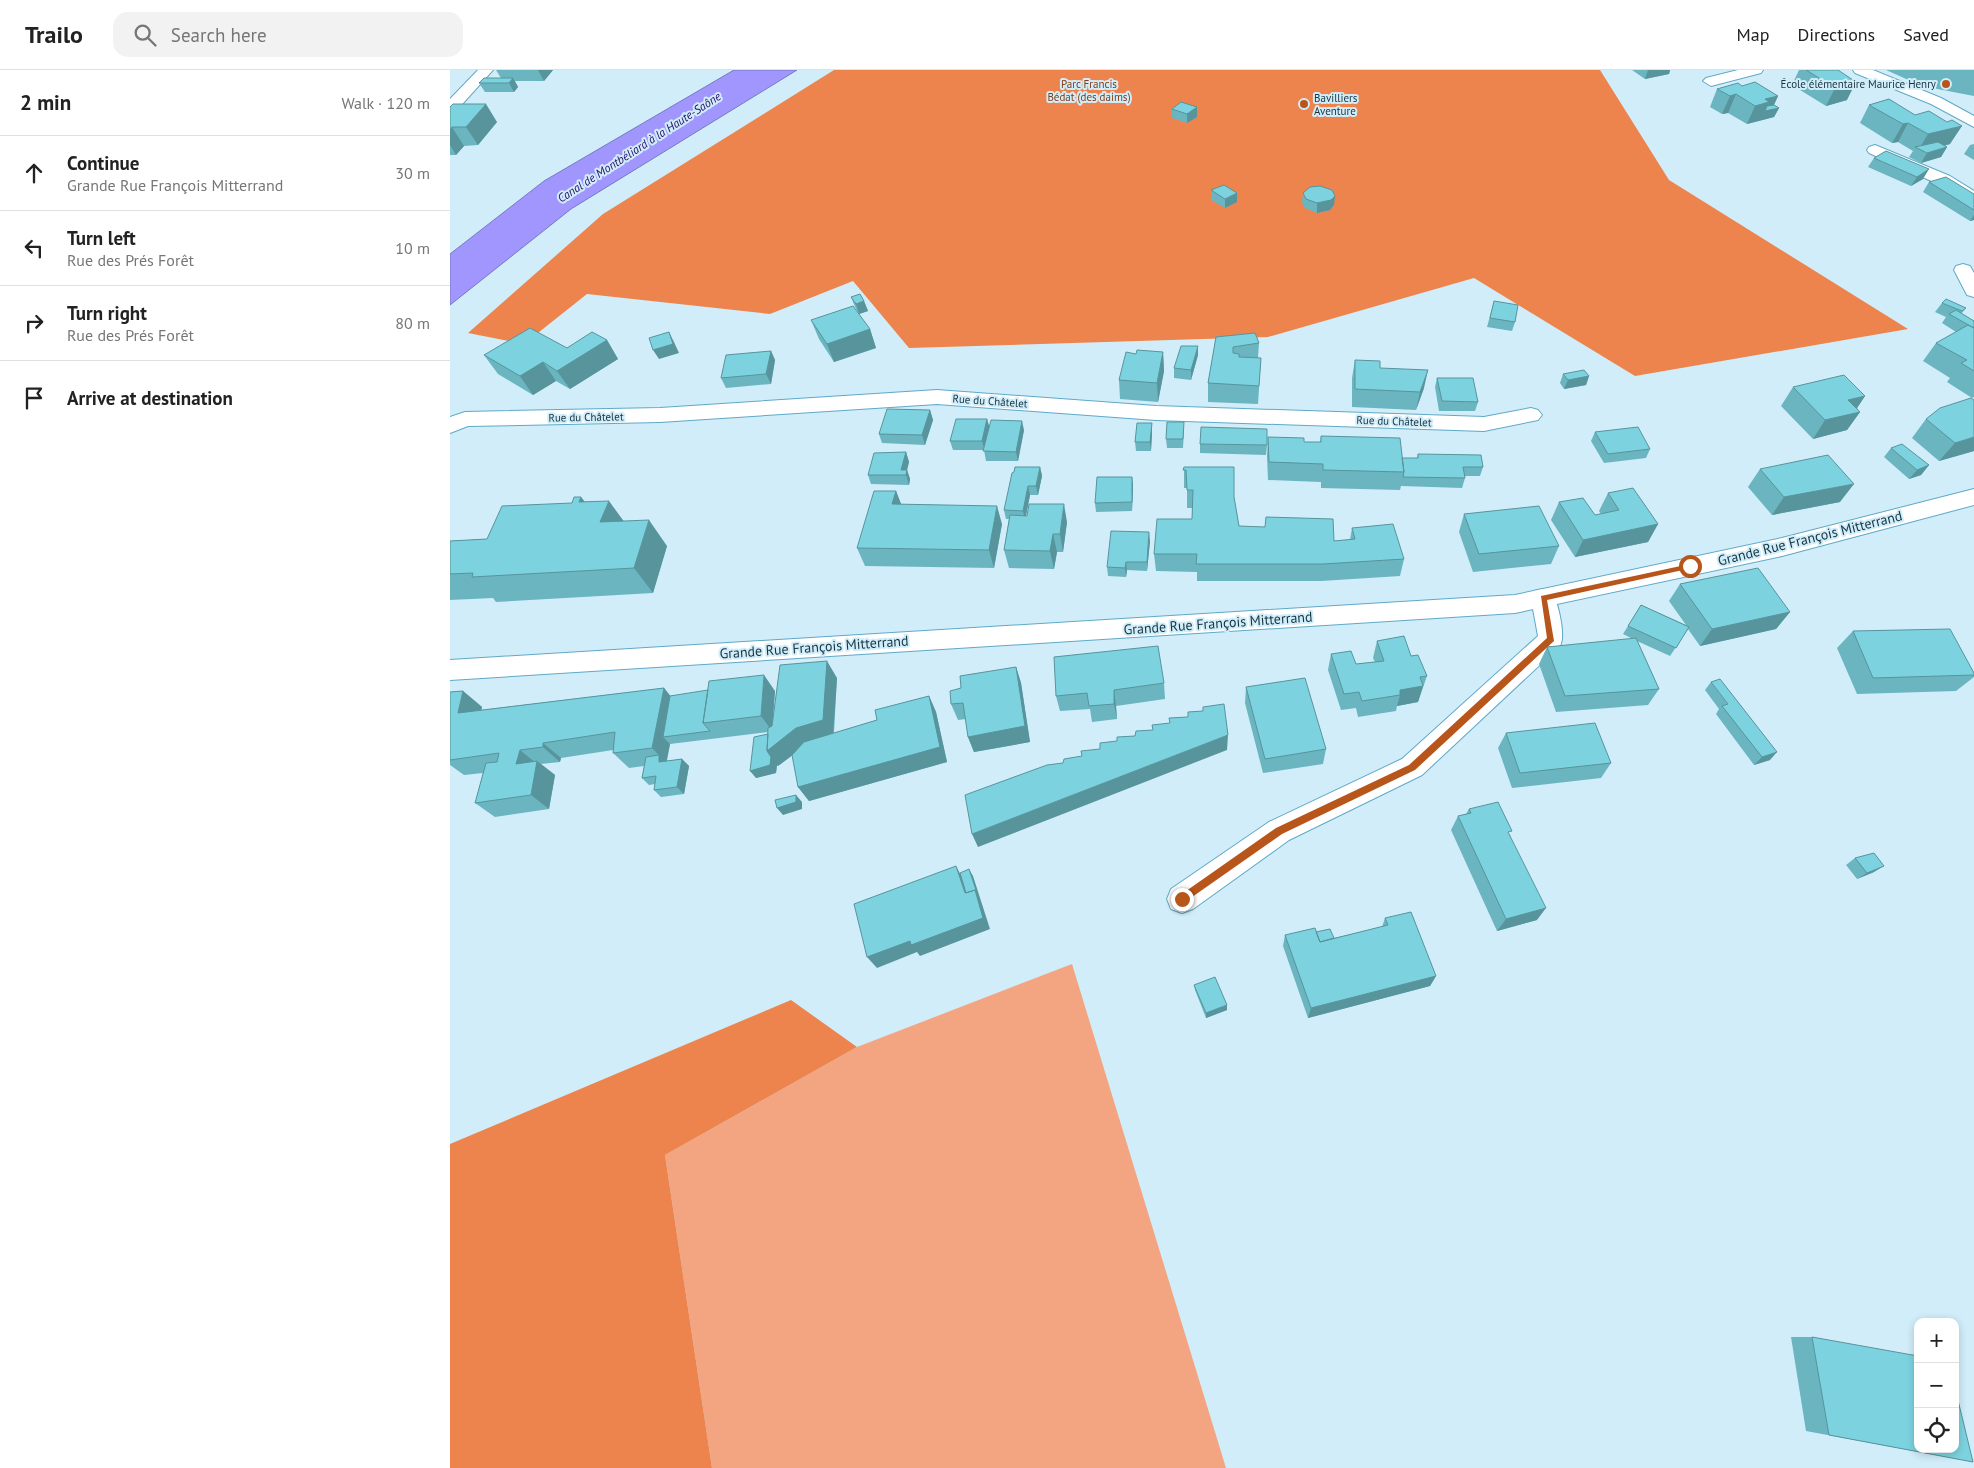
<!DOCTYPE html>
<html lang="en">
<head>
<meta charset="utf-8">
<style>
	body { margin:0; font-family:"PT Sans",sans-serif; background:#f2f2f2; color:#222 }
	.controls { position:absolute; right:15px; bottom:15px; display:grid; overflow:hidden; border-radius:10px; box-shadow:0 2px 8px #0003 }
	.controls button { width:45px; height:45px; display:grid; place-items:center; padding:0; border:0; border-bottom:1px solid #e0e0e0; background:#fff; color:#222; font:25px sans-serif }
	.stop { position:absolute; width:15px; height:15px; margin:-11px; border:4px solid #b7551a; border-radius:50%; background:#fff }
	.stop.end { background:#b7551a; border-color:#fff; box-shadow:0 1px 5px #0008 }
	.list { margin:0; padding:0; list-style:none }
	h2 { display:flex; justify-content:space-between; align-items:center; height:65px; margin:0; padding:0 20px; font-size:21px }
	h2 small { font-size:16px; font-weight:400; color:#767676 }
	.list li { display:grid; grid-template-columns:32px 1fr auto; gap:15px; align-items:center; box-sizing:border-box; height:75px; padding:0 20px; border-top:1px solid #e0e0e0 }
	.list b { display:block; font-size:19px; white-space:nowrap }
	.list p { margin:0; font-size:16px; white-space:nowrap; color:#767676 }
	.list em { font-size:16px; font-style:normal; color:#767676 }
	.icon { flex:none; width:28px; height:28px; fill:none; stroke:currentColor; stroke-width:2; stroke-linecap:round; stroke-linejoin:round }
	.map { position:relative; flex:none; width:1524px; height:1398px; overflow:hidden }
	header { display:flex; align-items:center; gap:30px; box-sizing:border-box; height:70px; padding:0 25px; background:#fff; border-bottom:1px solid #e0e0e0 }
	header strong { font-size:24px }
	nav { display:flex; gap:28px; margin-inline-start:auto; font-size:18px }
	.search { width:350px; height:45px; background:#f2f2f2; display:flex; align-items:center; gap:12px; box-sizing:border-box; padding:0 18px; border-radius:15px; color:#767676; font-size:19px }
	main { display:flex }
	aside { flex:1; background:#fff }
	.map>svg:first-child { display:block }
	.green { fill:#f2a580 }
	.forest { fill:#ed844d }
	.water { fill:#a096fd; stroke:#7679c4 }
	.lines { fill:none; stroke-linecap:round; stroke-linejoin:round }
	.minor-casing { stroke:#5fa9c7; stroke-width:2 }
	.tertiary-casing { stroke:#5fa9c7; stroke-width:2 }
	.primary-casing { stroke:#5fa9c7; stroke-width:2 }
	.minor { fill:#fff; fill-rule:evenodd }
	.tertiary { fill:#fff; fill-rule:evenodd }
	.primary { fill:#fff; fill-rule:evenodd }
	.wall { fill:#6bb5c0 }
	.shaded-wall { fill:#57949c }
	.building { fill:#7cd3df; stroke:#57949c }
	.route { fill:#b7551a }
	.poi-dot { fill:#b7551a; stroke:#d1edfa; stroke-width:2 }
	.labels { text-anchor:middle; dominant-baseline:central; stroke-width:4; stroke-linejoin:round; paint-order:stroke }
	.far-park-label { font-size:11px; fill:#813d17; stroke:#d1edfa }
	.far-poi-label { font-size:11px; fill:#153440; stroke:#d1edfa; text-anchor:end }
	.far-street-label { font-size:11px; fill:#153440; stroke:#d1edfa }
	.far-water-label { font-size:12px; font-style:italic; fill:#290e69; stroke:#d1edfa }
	.street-label { font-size:14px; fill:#153440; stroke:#d1edfa }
</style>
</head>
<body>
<header>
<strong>Trailo</strong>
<div class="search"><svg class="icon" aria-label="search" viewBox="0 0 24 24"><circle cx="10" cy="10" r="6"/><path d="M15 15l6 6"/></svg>Search here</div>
<nav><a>Map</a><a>Directions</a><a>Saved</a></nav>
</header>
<main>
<aside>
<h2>2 min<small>Walk · 120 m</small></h2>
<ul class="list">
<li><svg class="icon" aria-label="ahead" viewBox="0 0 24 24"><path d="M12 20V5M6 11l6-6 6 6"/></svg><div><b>Continue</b><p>Grande Rue François Mitterrand</p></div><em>30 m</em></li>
<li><svg class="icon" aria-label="left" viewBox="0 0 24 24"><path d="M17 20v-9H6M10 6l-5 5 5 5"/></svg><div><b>Turn left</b><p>Rue des Prés Forêt</p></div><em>10 m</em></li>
<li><svg class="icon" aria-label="right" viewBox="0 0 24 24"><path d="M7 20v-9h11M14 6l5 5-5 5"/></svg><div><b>Turn right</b><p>Rue des Prés Forêt</p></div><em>80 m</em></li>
<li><svg class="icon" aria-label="arrive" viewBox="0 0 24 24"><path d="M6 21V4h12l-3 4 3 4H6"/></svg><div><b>Arrive at destination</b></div></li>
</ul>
</aside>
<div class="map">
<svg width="1524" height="1398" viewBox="0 0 1524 1398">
	<rect width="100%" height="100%" fill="#d1edfa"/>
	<path class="green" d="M 622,894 L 776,1398 L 262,1398 L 215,1085 L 407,977 Z"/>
	<path class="forest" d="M 384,0 L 1150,0 L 1219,110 L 1458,259 L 1185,306 L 1024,208 L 818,267 L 459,278 L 403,211 L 320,244 L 137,224 L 74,274 L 18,263 L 153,144 Z
		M 341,930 L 407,977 L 215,1085 L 262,1398 L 0,1398 L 0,1074 Z"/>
	<path class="water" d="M 284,0 L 347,0 L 121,139 L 0,235 L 0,184 L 94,111 Z"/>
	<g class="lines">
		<g class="minor-casing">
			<path id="minor" d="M 1288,0 L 1313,0 L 1311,3 L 1261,16 L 1253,11 L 1256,8 Z
				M 1425,75 L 1500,106 L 1524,121 L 1524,134 L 1488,114 L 1419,83 L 1417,80 L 1419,77 Z
				M 1513,194 L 1520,196 L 1524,203 L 1524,227 L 1517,225 L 1504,200 L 1506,196 Z
				M 487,320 L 706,336 L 1034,347 L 1081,338 L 1088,340 L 1092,345 L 1088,350 L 1034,361 L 706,350 L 487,334 L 210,352 L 18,356 L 0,363 L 0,347 L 15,342 L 210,338 Z
				M 1093,519 L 1102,521 C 1108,533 1116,565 1110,576 L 972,705 L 839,770 L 743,839 L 732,843 L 721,839 L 717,829 L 721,819 L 819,752 L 952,689 L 1088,566 L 1081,528 L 1084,521 Z"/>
		</g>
		<g class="tertiary-casing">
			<path id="tertiary" d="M 28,0 L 43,0 L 6,41 L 0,43 L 0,29 Z
				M 1403,0 L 1423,0 L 1491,28 L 1524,46 L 1524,57 L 1481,34 L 1405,3 Z"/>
		</g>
		<g class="primary-casing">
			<path id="primary" d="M 1524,419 L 1524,435 L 1332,486 L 1065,543 L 0,610 L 0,590 L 1065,525 L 1332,468 Z"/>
		</g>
		<use href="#minor" class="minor"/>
		<use href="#tertiary" class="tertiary"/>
		<use href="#primary" class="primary"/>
	</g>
	<path class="wall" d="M 46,0 L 103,0 L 94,11 L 65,11 L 68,17 L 64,22 L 35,22 L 29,13 L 51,8 Z
		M 1182,0 L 1220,0 L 1219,4 L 1195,9 Z
		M 1349,0 L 1388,0 L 1397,30 L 1376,36 L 1342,15 Z
		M 1436,0 L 1524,0 L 1524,26 L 1472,16 Z
		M 1292,16 L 1328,26 L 1324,35 L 1329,38 L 1324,47 L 1297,54 L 1278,43 L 1272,44 L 1260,37 L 1267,19 Z
		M 1439,29 L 1500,74 L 1494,76 L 1497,77 L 1491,87 L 1471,93 L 1459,87 L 1463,81 L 1448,72 L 1442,73 L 1410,53 L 1419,35 Z
		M 0,37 L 47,52 L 28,75 L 14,76 L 6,85 L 0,85 Z
		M 747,37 L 747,47 L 737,53 L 722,48 L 722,39 Z
		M 1524,74 L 1524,90 L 1514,84 L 1520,75 Z
		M 1424,88 L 1473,109 L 1461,116 L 1418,97 Z
		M 1479,112 L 1524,124 L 1524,150 L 1520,151 L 1473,122 Z
		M 761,120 L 787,123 L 787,132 L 775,138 L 761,130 Z
		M 853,123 L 884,135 L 880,140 L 867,143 L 855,138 L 852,133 Z
		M 401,227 L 414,231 L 418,241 L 409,244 L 405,237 Z
		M 1044,231 L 1065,252 L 1062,261 L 1037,257 Z
		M 1492,233 L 1516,238 L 1511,244 L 1524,251 L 1524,327 L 1522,328 L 1497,312 L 1500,308 L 1473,291 L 1486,273 L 1506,262 L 1492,253 L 1496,247 L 1485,242 Z
		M 361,250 L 420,259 L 426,278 L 384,292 L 369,269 Z
		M 766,267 L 809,273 L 808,288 L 811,288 L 808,334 L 758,332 L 758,313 Z
		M 157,270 L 168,289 L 120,319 L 106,311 L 83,325 L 48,304 L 34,285 L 117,278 Z
		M 321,281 L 325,290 L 321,314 L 276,318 L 271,308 Z
		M 713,282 L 714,301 L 708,332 L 670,329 L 669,310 L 686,284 Z
		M 748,285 L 741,310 L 724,308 L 724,298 Z
		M 905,290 L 974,318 L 966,340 L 902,337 L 902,308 Z
		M 1113,304 L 1139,306 L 1136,315 L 1114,319 L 1110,313 Z
		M 987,308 L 1028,332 L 1025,341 L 989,341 L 985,317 Z
		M 1343,317 L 1415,326 L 1407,338 L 1410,342 L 1397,360 L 1363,369 L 1331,336 Z
		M 480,340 L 483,350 L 475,375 L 432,373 L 429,364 Z
		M 537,349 L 539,357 L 574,360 L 568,391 L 536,391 L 534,380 L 503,380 L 500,371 Z
		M 1476,349 L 1524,381 L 1489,391 L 1462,368 Z
		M 702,353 L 702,363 L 701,381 L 686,381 L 685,372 Z
		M 734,361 L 733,378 L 717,378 L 716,369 Z
		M 1145,362 L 1200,379 L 1196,388 L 1154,393 L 1141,371 Z
		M 871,366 L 952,388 L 967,388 L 968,384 L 1033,397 L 1030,406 L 1014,406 L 1015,408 L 1012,418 L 951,416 L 950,420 L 871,418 L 871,412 L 818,410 L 817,386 L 818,367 L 854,372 L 870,372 Z
		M 750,374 L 817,375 L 816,385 L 750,383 Z
		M 1441,378 L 1479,395 L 1471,405 L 1459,409 L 1434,387 Z
		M 456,382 L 459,392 L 457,400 L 460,409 L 459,415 L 421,414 L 418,405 Z
		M 590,397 L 592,406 L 588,425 L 580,425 L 576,446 L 617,452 L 613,482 L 607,482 L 604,499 L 559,498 L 554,480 L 559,449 L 556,449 L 554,440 Z
		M 734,397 L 784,427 L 789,456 L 884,471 L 900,470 L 902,458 L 954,489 L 950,506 L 871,511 L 747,511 L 747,502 L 706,501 L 704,484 L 742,449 L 742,438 L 737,438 L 737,418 L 734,418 Z
		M 1310,399 L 1390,432 L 1322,445 L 1298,417 Z
		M 682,407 L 683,416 L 682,441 L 646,442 L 645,433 Z
		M 446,421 L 451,434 L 552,454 L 544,498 L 415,496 L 407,478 Z
		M 1158,423 L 1208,454 L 1198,472 L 1125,487 L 1101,450 L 1109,432 L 1145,445 L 1151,444 L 1149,441 Z
		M 131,427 L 135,432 L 174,451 L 217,476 L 203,523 L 46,532 L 43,528 L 0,530 L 0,471 L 37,469 L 122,433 Z
		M 1014,444 L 1109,476 L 1101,494 L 1023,502 L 1009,462 Z
		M 700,471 L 697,501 L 677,500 L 676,507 L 658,506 L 657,497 Z
		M 1230,514 L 1340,542 L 1326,559 L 1250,576 L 1238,559 L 1220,586 L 1187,571 L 1209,619 L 1198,635 L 1106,642 L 1089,594 L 1097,577 L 1183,569 L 1173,564 L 1191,535 L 1236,555 L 1219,531 Z
		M 1403,561 L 1524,603 L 1524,607 L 1506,621 L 1407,624 L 1387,578 Z
		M 927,571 L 961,586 L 977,606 L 968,632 L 947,636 L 946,641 L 908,647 L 906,638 L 891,640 L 878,600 L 881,584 L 906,594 L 925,592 L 923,588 Z
		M 566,597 L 571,613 L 580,672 L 524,682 L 518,667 L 516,649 L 508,650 L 501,634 Z
		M 387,608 L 384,663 L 427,650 L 479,626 L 486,642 L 497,692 L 359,731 L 348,717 L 343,685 L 328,696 L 327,695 L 326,703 L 306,708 L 318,662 L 220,674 L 217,691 L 232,689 L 239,696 L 234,724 L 211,727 L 204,720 L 205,714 L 199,715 L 192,708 L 194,696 L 179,698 L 163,683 L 163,680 L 111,688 L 110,692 L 91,694 L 105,705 L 99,739 L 45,747 L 25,733 L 33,703 L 14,705 L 0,695 L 0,622 L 13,621 L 32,637 L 31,640 L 214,618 L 220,626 L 325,621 L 322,656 Z
		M 1261,612 L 1320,690 L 1304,695 L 1266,644 L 1269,639 L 1255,620 Z
		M 714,613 L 715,629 L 666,636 L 667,649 L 642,652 L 640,639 L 610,641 L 606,626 Z
		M 796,617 L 876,679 L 873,694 L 813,703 L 795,633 Z
		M 1056,663 L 1161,693 L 1151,708 L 1062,718 L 1048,678 Z
		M 1019,739 L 1060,765 L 1087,850 L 1047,861 L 1001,760 L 1008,746 L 1016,744 Z
		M 1405,788 L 1424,802 L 1407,809 L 1396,795 Z
		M 935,848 L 986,906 L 980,916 L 858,948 L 833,876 L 835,865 L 866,862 L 884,868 L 932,857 Z
		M 744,915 L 777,940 L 756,948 L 745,920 Z
		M 1341,1267 L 1362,1267 L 1523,1392 L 1356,1361 Z"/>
	<path class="shaded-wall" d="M 88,0 L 103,0 L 94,11 Z
		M 1198,0 L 1220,0 L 1219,4 L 1195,9 Z
		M 63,8 L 68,17 L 64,22 L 59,13 Z
		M 1406,12 L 1397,30 L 1376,36 L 1385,18 Z
		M 1286,24 L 1278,43 L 1272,44 L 1280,26 Z
		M 1328,26 L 1322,39 L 1329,38 L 1324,47 L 1297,54 L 1305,36 L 1315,29 Z
		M 36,34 L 47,52 L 28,75 L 16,57 Z
		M 747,37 L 747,47 L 737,53 L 737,44 Z
		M 1458,53 L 1448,72 L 1442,73 L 1453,54 Z
		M 1512,56 L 1500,74 L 1473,81 L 1469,79 L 1478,64 Z
		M 2,57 L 14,76 L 6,85 L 0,75 L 0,60 Z
		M 1497,77 L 1491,87 L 1471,93 L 1477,83 Z
		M 1479,99 L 1473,109 L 1461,116 L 1467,107 Z
		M 787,123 L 787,132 L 775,138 L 775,129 Z
		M 885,126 L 884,135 L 880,140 L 867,143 L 867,133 Z
		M 1524,145 L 1524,150 L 1520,151 Z
		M 414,231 L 418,241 L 409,244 L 406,234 Z
		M 420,259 L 426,278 L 384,292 L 377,274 Z
		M 219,262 L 224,272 L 229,283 L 209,289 L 203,280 Z
		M 157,270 L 168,289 L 120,319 L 107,301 Z
		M 748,276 L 748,285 L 741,310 L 741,300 Z
		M 321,281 L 325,290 L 321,314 L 316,304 Z
		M 713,282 L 714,301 L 708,332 L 707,313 Z
		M 93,292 L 106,311 L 83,325 L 70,306 Z
		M 978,300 L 974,318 L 966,340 L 970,322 Z
		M 1139,306 L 1136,315 L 1114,319 L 1118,310 Z
		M 1415,326 L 1403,344 L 1410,342 L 1397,360 L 1363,369 L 1375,350 L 1398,330 Z
		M 480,340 L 483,350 L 475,375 L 472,365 Z
		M 537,349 L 540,359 L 535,380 L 532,371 Z
		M 572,351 L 574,360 L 568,391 L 566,382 Z
		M 702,353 L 702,363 L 701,381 L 700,372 Z
		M 1524,367 L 1524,381 L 1489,391 L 1505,373 Z
		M 456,382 L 459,392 L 457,400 L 460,409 L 459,415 L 456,405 L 451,400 Z
		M 1479,395 L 1471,405 L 1459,409 L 1467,400 Z
		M 590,397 L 592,406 L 588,425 L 586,416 Z
		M 682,407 L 683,416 L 682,441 Z
		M 1404,414 L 1390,432 L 1322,445 L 1334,427 Z
		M 578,416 L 580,425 L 575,450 L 573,441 Z
		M 446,421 L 453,439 L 442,434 Z
		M 131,427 L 150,452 L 159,431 L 178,457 L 170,478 L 129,432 Z
		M 614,434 L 617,452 L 613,482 L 610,464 Z
		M 547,436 L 552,454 L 544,498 L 539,480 Z
		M 199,450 L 217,476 L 203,523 L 184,498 Z
		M 1208,454 L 1198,472 L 1125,487 L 1133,470 Z
		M 699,462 L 700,471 L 697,501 L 697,492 Z
		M 603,464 L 607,482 L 604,499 L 600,481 Z
		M 676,492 L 677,500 L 676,507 L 675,498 Z
		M 1340,542 L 1326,559 L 1250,576 L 1262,559 Z
		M 377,591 L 387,608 L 383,665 L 357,674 L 328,696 L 327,695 L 326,703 L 306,708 L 300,701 L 317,681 Z
		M 566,597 L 571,613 L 580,672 L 524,682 L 518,667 Z
		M 314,605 L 325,621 L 322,661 L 311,646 Z
		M 973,616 L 968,632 L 947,636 L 950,625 L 950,620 Z
		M 214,618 L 227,634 L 213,667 L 220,674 L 216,693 L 209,692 L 209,685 L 202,678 Z
		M 664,620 L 666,636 L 667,649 L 664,634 Z
		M 13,621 L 32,637 L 27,659 L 8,643 Z
		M 479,626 L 486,642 L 497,692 L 359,731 L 348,717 Z
		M 778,665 L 777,680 L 528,777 L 522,764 Z
		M 93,673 L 111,688 L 110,692 L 93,677 Z
		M 70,680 L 87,694 L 87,691 L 105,705 L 99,739 L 81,725 L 66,694 Z
		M 1327,682 L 1320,690 L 1304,695 L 1312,687 Z
		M 232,689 L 239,696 L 234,724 L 227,717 Z
		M 346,725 L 352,732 L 352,739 L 333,745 L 327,738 Z
		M 506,796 L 513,809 L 519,799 L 523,806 L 540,859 L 470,886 L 467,882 L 427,898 L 417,887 L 515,823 Z
		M 1434,796 L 1424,802 L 1407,809 L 1417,803 Z
		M 1096,838 L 1087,850 L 1047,861 L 1056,849 Z
		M 986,906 L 980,916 L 858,948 L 861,938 Z
		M 777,935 L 777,940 L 756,948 L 756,943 Z"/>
	<path class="building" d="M 1356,0 L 1388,0 L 1406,12 L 1385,18 Z
		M 34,8 L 63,8 L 59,13 L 29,13 Z
		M 1305,12 L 1328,26 L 1315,29 L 1319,32 L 1305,36 L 1286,24 L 1280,26 L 1267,19 L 1288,13 L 1292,16 Z
		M 1439,29 L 1465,45 L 1479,41 L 1497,52 L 1502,50 L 1512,56 L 1478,64 L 1458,53 L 1453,54 L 1419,35 Z
		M 731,32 L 747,37 L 737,44 L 722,39 Z
		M 3,34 L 36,34 L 16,57 L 2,57 L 0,60 L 0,37 Z
		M 1324,35 L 1329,38 L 1315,41 L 1317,36 Z
		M 1488,72 L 1497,77 L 1477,83 L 1465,77 Z
		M 1436,81 L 1479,99 L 1467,107 L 1424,88 Z
		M 1496,107 L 1524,124 L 1524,140 L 1479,112 Z
		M 774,115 L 787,123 L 775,129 L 761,120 Z
		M 870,116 L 882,120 L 885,126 L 881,130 L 867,133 L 856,129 L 853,123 L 860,117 Z
		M 410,224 L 414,231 L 406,234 L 401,227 Z
		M 1496,229 L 1516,238 L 1512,241 L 1492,233 Z
		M 1044,231 L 1068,235 L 1065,252 L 1040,248 Z
		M 403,236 L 420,259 L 377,274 L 361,250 Z
		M 1506,240 L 1524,251 L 1524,258 L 1499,244 Z
		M 1518,255 L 1524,258 L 1524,301 L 1511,293 L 1517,290 L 1486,273 Z
		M 80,258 L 117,278 L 142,262 L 157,270 L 107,301 L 93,292 L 70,306 L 34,285 Z
		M 219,262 L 223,274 L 203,280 L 199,268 Z
		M 805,263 L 809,273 L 783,277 L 783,283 L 789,284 L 789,287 L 811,288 L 809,316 L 758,313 L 766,267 Z
		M 731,276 L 748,276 L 741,300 L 724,298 Z
		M 687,280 L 713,282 L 707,313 L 669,310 L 676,282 L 686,284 Z
		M 321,281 L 316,304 L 271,308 L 276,285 Z
		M 905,290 L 930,291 L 930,298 L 978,300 L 970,322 L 905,319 Z
		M 1134,300 L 1139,306 L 1118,310 L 1113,304 Z
		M 1394,305 L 1415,326 L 1398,330 L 1410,342 L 1375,350 L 1343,317 Z
		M 987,308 L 1023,308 L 1028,332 L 992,331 Z
		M 1521,328 L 1524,330 L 1524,367 L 1505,373 L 1476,349 L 1490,338 Z
		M 437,339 L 480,340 L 472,365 L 429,364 Z
		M 506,349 L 537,349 L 532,371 L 500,371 Z
		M 541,350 L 572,351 L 566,382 L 533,381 Z
		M 717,352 L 734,352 L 733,369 L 716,369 Z
		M 687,353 L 702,353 L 700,372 L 685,372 Z
		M 751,357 L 817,359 L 817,375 L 750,374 Z
		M 1188,357 L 1200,379 L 1158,384 L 1145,362 Z
		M 871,366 L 950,368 L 954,402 L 873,400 L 873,394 L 819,392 L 818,367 L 854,368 L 854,372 L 871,372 Z
		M 1452,374 L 1479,395 L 1467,400 L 1441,378 Z
		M 456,382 L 451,400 L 457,400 L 456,405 L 418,405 L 424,383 Z
		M 968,384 L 1031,385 L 1033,397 L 1013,397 L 1015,408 L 953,407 L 954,402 L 952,388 L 968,388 Z
		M 1378,385 L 1404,414 L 1334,427 L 1310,399 Z
		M 565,397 L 590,397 L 586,416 L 578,416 L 573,441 L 554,440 L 562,403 L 564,402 Z
		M 734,397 L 784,397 L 784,427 L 789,456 L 815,457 L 816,447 L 883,449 L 884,471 L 905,469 L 902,458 L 943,454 L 954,489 L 873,494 L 746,494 L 747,484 L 704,484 L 707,449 L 742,449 L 743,420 L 737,420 L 736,400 L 733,400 Z
		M 647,407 L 682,407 L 682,432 L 645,433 Z
		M 1183,418 L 1208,454 L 1133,470 L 1109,432 L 1133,428 L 1145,445 L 1169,440 L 1158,423 Z
		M 424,421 L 446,421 L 442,434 L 547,436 L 539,480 L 407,478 Z
		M 124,427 L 131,427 L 129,432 L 159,431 L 150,452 L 199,450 L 184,498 L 22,507 L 23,503 L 0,504 L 0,471 L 37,469 L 52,436 L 122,433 Z
		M 579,434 L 614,434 L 610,464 L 603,464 L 600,481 L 554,480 L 560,445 L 577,446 Z
		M 1089,436 L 1109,476 L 1029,484 L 1014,444 Z
		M 661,461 L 699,462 L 697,492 L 676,492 L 675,498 L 657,497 Z
		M 1308,498 L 1340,542 L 1262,559 L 1230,514 Z
		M 1191,535 L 1239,557 L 1226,578 L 1178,556 Z
		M 1500,559 L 1524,603 L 1524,605 L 1423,608 L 1403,561 Z
		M 954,566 L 961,586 L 968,585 L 977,606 L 970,607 L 973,616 L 950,620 L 950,625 L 912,631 L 909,622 L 894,624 L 881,584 L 901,581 L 906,594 L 934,591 L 927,571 Z
		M 1186,568 L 1209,619 L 1115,626 L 1097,577 Z
		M 708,576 L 714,613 L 664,620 L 664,634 L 639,636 L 637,623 L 606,626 L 604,587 Z
		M 377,591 L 373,650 L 346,658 L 317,681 L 318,658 L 322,656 L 330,595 Z
		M 566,597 L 575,656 L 518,667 L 513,633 L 501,634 L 500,621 L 511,618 L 510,606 Z
		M 314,605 L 311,646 L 253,653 L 259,611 Z
		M 855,608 L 876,679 L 815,689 L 796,617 Z
		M 1270,609 L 1327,682 L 1312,687 L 1272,636 L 1278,634 L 1261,612 Z
		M 214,618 L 202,678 L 163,683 L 165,662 L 93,673 L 93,677 L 70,680 L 66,694 L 87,691 L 81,725 L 25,733 L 36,693 L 47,692 L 49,683 L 0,690 L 0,622 L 13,621 L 8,643 Z
		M 258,620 L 253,653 L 260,661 L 213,667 L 220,626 Z
		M 479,626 L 490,677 L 348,717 L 342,685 L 354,672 L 427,650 L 425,640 Z
		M 774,634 L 778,665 L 522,764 L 515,725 L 597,695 L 613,693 L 614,689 L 632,686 L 631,681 L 650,679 L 650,673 L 667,671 L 667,667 L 685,666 L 686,661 L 703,660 L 702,655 L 720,653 L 719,648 L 738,647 L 738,642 L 753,641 L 753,637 Z
		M 1145,653 L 1161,693 L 1070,703 L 1056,663 Z
		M 318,664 L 317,681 L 321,687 L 320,695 L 300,701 L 304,667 Z
		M 209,685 L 209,692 L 232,689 L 227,717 L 204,720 L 206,706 L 192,708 L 196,687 Z
		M 346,725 L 346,732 L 327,738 L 325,730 Z
		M 1048,732 L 1062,761 L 1058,762 L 1096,838 L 1056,849 L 1008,746 L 1021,743 L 1019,739 Z
		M 1424,783 L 1434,796 L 1417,803 L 1405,788 Z
		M 506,796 L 515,823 L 525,820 L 533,848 L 461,875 L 460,871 L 417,887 L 404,834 Z
		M 519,799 L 528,826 L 525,820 L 516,823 L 510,803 Z
		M 961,842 L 986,906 L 861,938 L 835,865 L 865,858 L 870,872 L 938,855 L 935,848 Z
		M 880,859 L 884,868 L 870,872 L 866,862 Z
		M 765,907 L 777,935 L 756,943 L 744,915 Z
		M 1362,1267 L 1468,1286 L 1468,1379 L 1505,1379 L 1505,1318 L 1523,1392 L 1379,1365 Z"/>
	<path class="route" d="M 1240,494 L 1242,495 L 1242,498 L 1097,530 L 1104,571 L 965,700 L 832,764 L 735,832 L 729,832 L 729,826 L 826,758 L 959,695 L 1097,568 L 1091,526 Z"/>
	<g class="poi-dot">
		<circle cx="1496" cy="14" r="5"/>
		<circle cx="854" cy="34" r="5"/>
	</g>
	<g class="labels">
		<g class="far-park-label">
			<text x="639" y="14">Parc Francis<tspan x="639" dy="13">Bédat (des daims)</tspan></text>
		</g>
		<g class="far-poi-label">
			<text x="1486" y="14">École élémentaire Maurice Henry</text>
			<text x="864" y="28" text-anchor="start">Bavilliers<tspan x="864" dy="13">Aventure</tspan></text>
		</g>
		<g class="far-street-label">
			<text transform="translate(540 331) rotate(4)">Rue du Châtelet</text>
			<text transform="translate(136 347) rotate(-1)">Rue du Châtelet</text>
			<text transform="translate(944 351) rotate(2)">Rue du Châtelet</text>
		</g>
		<g class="far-water-label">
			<text transform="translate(189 77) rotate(-33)">Canal de Montbéliard à la Haute-Saône</text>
		</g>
		<g class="street-label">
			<text transform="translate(1360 468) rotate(-14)">Grande Rue François Mitterrand</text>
			<text transform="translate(768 553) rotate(-4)">Grande Rue François Mitterrand</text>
			<text transform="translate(364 577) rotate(-4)">Grande Rue François Mitterrand</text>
		</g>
	</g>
</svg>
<div class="controls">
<button>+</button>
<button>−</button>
<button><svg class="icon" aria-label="locate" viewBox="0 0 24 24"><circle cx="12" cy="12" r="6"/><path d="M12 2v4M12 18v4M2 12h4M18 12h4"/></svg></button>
</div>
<div class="stop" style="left:1240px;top:496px"></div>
<div class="stop end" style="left:732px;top:829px"></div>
</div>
</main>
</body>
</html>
